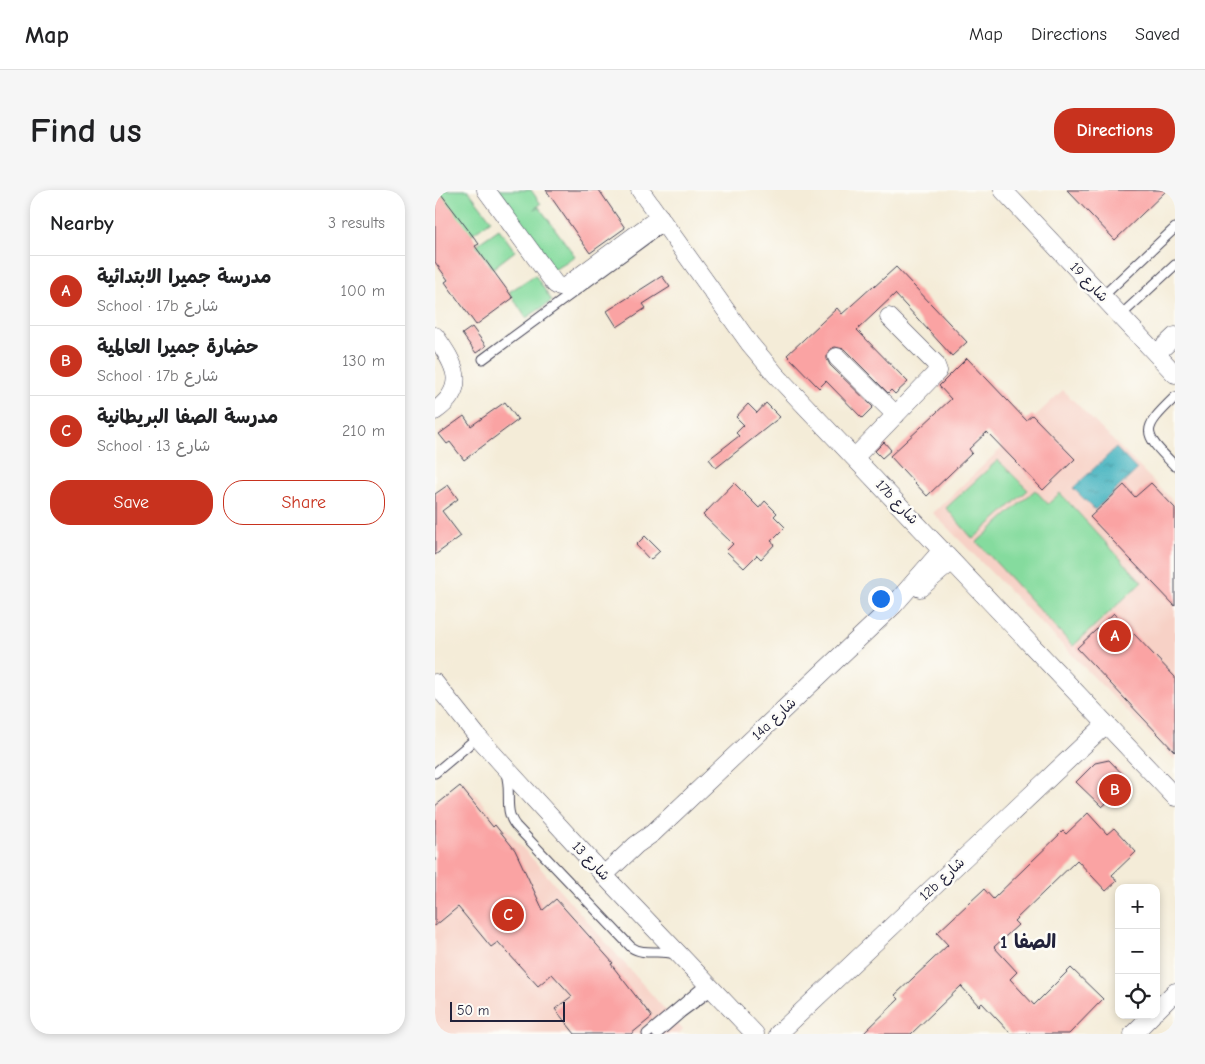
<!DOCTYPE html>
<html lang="en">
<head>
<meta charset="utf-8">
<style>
	body { margin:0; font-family:"Comic Neue","Playpen Sans Arabic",sans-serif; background:#f6f6f6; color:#202124 }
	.controls { position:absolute; right:15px; bottom:15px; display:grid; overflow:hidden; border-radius:10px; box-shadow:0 2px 8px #0003 }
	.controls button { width:45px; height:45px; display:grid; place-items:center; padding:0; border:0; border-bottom:1px solid #e0e0e0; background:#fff; color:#202124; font:25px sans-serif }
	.scale { position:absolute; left:15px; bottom:12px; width:115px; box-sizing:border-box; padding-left:5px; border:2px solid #22223b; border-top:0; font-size:14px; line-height:18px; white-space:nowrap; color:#22223b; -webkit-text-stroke:4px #fdfcf7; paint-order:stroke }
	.you { position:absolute; left:445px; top:408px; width:18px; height:18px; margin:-12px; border:4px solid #fff; border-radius:50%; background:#1a73e8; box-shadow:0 0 0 8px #1a73e833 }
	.badge { display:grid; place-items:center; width:32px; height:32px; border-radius:50%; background:#c8321e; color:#fff; font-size:16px; font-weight:700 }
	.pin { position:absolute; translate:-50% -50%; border:2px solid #fff; box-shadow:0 1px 5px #0006 }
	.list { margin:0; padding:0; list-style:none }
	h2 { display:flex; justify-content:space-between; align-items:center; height:65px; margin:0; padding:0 20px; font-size:21px }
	h2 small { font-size:16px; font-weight:400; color:#757577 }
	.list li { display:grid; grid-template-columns:32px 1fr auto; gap:15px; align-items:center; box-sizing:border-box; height:70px; padding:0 20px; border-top:1px solid #e0e0e0 }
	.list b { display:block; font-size:19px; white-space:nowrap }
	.list p { margin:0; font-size:16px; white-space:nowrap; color:#757577 }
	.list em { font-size:16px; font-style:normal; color:#757577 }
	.actions { display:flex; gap:10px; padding:15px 20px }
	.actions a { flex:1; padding:11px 0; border:1px solid #c8321e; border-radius:20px; text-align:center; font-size:18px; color:#c8321e }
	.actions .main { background:#c8321e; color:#fff }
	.icon { flex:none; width:28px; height:28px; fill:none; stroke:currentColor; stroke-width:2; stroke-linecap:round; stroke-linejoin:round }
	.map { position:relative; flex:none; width:740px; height:844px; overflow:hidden; border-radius:20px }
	header { display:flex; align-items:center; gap:30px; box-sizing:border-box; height:70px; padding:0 25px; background:#fff; border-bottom:1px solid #e0e0e0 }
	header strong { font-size:24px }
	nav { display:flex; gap:28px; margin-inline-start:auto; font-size:18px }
	.intro { display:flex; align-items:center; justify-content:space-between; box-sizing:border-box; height:120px; padding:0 30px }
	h1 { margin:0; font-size:35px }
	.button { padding:12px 22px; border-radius:20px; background:#c8321e; color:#fff; font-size:18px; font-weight:700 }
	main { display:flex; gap:30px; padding:0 30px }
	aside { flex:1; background:#fff; border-radius:20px; box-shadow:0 2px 8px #0003 }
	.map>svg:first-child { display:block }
	.built { fill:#f7d1c6 }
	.garden { fill:#85db9e; stroke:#547e6c }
	.water { fill:url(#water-ripples); stroke:#346a7d }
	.building { fill:#faa3a3 }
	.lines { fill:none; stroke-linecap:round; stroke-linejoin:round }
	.service-casing { stroke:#424053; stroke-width:11 }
	.minor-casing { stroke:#424053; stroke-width:19 }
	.service { stroke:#fff; stroke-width:9 }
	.minor { stroke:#fff; stroke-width:18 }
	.labels { text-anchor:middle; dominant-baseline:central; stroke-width:5; stroke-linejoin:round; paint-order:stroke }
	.street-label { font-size:14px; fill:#22223b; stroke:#fdfcf7 }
	.district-label { font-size:19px; font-weight:bold; fill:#22223b; stroke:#fdfcf7 }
</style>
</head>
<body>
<header>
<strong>Map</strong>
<nav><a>Map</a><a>Directions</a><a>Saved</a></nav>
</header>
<div class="intro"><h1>Find us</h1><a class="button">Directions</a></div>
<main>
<aside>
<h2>Nearby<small>3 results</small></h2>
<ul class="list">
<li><span class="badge">A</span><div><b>مدرسة جميرا الابتدائية</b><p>School · 17b شارع</p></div><em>100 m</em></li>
<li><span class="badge">B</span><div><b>حضارة جميرا العالمية</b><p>School · 17b شارع</p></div><em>130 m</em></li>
<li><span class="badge">C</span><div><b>مدرسة الصفا البريطانية</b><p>School · شارع 13</p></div><em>210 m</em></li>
</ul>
<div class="actions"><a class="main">Save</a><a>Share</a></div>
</aside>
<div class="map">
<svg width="740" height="844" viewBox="0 0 740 844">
	<defs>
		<pattern id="water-ripples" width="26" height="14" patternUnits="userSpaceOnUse" patternTransform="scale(1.25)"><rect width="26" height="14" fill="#45b3bf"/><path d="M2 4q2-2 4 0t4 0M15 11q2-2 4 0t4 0" fill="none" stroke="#39919c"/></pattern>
	</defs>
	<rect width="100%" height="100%" fill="#fdfcf7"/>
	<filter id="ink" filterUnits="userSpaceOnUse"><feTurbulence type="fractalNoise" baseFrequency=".02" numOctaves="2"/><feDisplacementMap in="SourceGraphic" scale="10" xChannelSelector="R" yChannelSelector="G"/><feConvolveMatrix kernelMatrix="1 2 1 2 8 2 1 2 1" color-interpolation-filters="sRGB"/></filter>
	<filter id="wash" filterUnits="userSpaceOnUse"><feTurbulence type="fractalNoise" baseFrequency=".0096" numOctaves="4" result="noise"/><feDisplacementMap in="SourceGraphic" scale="20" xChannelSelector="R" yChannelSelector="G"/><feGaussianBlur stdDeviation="1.12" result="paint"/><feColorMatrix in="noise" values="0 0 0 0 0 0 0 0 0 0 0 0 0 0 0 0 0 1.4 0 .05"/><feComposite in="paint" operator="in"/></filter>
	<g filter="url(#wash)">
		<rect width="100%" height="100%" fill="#f4ecd8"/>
		<path class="built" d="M 628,200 L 740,313 L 740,570 L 498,323 Z
			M 28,590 L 248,840 L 243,844 L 0,844 L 0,611 Z"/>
		<path class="garden" d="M 8,0 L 33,0 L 56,30 L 33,47 L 1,5 Z
			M 57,0 L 96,0 L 106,14 L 99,19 L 104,17 L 140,66 L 116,82 Z
			M 64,39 L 80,61 L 58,78 L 41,55 Z
			M 100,85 L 117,111 L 91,128 L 74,102 Z
			M 563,270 L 593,300 L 538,349 L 511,318 Z
			M 600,300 L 613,314 L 625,303 L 707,392 L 638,456 L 542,352 Z"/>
		<path class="water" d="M 681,258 L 702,280 L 660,320 L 638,298 Z"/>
		<g id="blocks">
			<path class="building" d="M 0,0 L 3,0 L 44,54 L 40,56 L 78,108 L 41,135 L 10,92 L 13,90 L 0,72 Z
				M 111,0 L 164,0 L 190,38 L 155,63 Z
				M 632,0 L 732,0 L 680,50 Z
				M 461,77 L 532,152 L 517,166 L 460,104 L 422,140 L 473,192 L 460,204 L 456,200 L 453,203 L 409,159 L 400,157 L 395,159 L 392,164 L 392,169 L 395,175 L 438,217 L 427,228 L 391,191 L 384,198 L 352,165 L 402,118 L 407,124 L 438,96 L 439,97 Z
				M 227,86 L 235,97 L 208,114 L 211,118 L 182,137 L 172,121 Z
				M 37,137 L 51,156 L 41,163 L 27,144 Z
				M 532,168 L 591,230 L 597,225 L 640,269 L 608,300 L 552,242 L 534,259 L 537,263 L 492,306 L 455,266 L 516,209 L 504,196 Z
				M 70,212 L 83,230 L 29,270 L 15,252 L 12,254 L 4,244 L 29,226 L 36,236 Z
				M 331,213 L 345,227 L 281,278 L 274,269 L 304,246 L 301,243 L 309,235 L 301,227 L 313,214 L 322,223 Z
				M 449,252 L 456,260 L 447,268 L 440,261 Z
				M 299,293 L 324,318 L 330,311 L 342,323 L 339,326 L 350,337 L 336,351 L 340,354 L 326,369 L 322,365 L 309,378 L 291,361 L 298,354 L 268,325 Z
				M 716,293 L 740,318 L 740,416 L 655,327 L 689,295 L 700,307 Z
				M 13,295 L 23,309 L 7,321 L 26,346 L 0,365 L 0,304 Z
				M 210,346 L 225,361 L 215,370 L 201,355 Z
				M 679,423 L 740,487 L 740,562 L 642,458 Z
				M 674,570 L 695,592 L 667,617 L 641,592 L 660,573 Z
				M 25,596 L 58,637 L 60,635 L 80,660 L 108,720 L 121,709 L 178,773 L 176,774 L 179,778 L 217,827 L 196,844 L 140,844 L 120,819 L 137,806 L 117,784 L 103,796 L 63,752 L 56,757 L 23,717 L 0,736 L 0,616 Z
				M 653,623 L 672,644 L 679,638 L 701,662 L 677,685 L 682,691 L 671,701 L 642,670 L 579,731 L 583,735 L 559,757 L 582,782 L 575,789 L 599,815 L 636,778 L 668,809 L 634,844 L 576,844 L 547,813 L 544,816 L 526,796 L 476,844 L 428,844 L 464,809 L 460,805 L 513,755 L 502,743 L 549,699 L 558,709 L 628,641 L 631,644 Z"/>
		</g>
	</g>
	<g filter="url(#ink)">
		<use href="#blocks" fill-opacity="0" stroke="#424053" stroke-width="1"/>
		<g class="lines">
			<g class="service-casing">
				<path id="service" d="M 667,107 L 740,38
					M 685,126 L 740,75
					M 48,169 L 230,35
					M 740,207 C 705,241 707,242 740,276
					M 0,583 L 43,547
					M 71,584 C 77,602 68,621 81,636 L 196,757 C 209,766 225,759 239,764
					M 212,844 L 271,794
					M 222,844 L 246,823 L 277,800"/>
			</g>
			<g class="minor-casing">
				<path id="minor" d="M 51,0 L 120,94 L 125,97 L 130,97 L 225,27
					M 205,0 L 315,154 L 341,185 L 740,607
					M 568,0 L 740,184
					M 0,146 C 20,174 34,197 0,221
					M 721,164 L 740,146
					M 402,167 L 461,225
					M 420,267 L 503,181 L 500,173 L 454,127
					M 485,398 L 517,371
					M 0,493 L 43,547 L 69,576 L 178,695 L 320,844
					M 169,685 L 201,655 L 218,643 L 459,415 L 507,360
					M 721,821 L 740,802
					M 343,844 L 671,534
					M 698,844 L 717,825"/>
			</g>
			<use href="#service" class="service"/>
			<use href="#minor" class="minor"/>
		</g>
	</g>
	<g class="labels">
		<g class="street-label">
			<text transform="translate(654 92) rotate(47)">شارع 19</text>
			<text transform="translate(462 312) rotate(47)">17b شارع</text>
			<text transform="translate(339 529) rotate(-43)">14a شارع</text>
			<text transform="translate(156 671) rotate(47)">شارع 13</text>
			<text transform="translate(507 689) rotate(-43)">12b شارع</text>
		</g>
		<g class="district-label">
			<text x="593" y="752">الصفا 1</text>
		</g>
	</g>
</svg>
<div class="controls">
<button>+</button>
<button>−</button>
<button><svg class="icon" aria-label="locate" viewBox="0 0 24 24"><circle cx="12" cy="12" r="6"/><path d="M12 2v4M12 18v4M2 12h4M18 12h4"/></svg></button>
</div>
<div class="scale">50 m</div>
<div class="you"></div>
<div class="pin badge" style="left:680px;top:446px">A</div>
<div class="pin badge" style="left:680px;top:600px">B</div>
<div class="pin badge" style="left:73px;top:725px">C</div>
</div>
</main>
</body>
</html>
